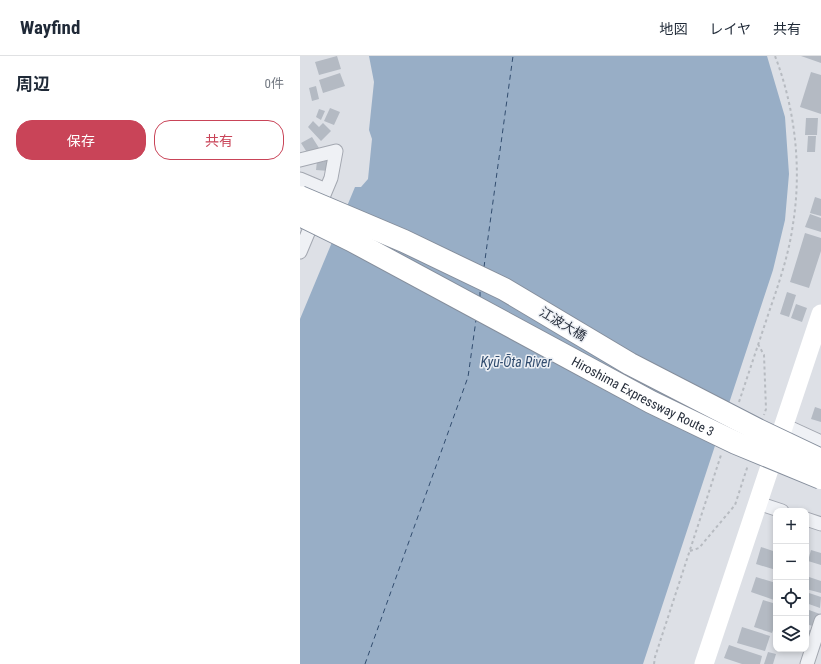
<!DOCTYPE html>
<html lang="ja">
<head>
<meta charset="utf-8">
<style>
	body { margin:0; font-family:"Roboto Condensed","Noto Sans JP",sans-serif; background:#f6f6f7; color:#1f2937 }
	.controls { position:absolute; right:12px; bottom:12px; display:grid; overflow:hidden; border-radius:8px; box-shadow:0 2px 6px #0003 }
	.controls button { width:36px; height:36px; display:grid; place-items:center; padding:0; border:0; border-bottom:1px solid #e0e1e3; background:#fff; color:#1f2937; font:20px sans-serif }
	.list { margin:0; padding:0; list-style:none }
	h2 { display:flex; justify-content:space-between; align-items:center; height:52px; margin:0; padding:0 16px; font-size:17px }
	h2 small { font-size:13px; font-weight:400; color:#747a83 }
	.actions { display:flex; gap:8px; padding:12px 16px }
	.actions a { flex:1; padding:9px 0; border:1px solid #c94458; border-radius:16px; text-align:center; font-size:14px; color:#c94458 }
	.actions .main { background:#c94458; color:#fff }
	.icon { flex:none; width:22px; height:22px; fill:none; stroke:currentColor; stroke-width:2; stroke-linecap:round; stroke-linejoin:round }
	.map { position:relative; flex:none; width:521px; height:608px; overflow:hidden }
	header { display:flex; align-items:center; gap:24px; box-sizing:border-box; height:56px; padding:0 20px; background:#fff; border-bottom:1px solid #e0e1e3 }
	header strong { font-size:19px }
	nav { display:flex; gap:22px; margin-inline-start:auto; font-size:14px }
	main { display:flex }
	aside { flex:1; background:#fff }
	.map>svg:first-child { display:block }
	.water { fill:#98aec6 }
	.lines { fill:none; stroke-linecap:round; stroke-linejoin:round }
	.ferry { stroke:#324d6f; stroke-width:1; stroke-dasharray:5 4; stroke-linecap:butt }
	.building { fill:#b4bac3 }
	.street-casing { stroke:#a3a7b0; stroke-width:15 }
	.path { stroke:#b7bbc1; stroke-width:2; stroke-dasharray:3 3; stroke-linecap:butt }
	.street { stroke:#eff1f5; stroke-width:13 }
	.secondary { stroke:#fff; stroke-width:19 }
	.highway-bridge-casing { stroke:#858e9c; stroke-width:24; stroke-linecap:butt }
	.highway-bridge { stroke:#fff; stroke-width:22 }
	.labels { text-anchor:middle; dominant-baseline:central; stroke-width:3; stroke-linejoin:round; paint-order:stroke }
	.street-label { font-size:13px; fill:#272f3c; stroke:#eceff4 }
	.water-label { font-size:14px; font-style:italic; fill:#324d6f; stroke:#eceff4 }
</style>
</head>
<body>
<header>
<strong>Wayfind</strong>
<nav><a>地図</a><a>レイヤ</a><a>共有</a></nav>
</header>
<main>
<aside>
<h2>周辺<small>0件</small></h2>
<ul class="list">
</ul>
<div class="actions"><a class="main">保存</a><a>共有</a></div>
</aside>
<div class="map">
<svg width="521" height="608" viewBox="0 0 521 608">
	<rect width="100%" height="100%" fill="#dde0e6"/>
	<path class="water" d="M 69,0 L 467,0 L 485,61 L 489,118 L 485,164 L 473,214 L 343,608 L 0,608 L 0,263 L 55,131 L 61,131 L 68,123 L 72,83 L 69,74 L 74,26 Z"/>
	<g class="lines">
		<path class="ferry" d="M 184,211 L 213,0
			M 180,241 L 180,234
			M 65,608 L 168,321 L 176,264"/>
	</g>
	<path class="building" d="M 37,0 L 41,13 L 19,19 L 15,6 Z
		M 501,0 L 521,0 L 521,7 Z
		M 511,16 L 521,19 L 521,58 L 500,51 Z
		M 40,17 L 45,30 L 23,37 L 19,24 Z
		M 16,30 L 19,43 L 12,45 L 9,32 Z
		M 30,52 L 40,56 L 34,69 L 24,65 Z
		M 19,53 L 25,55 L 21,64 L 16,61 Z
		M 506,62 L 518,62 L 517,79 L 505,79 Z
		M 13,65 L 19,71 L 23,67 L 31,75 L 21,85 L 8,71 Z
		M 508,80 L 516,80 L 515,96 L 507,96 Z
		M 12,81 L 19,92 L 8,98 L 1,87 Z
		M 24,103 L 30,104 L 29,115 L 16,114 L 17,105 L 24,106 Z
		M 515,141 L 521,143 L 521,160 L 510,157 Z
		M 510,158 L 521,162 L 521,176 L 505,171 Z
		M 505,177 L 521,182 L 521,195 L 509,232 L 490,226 Z
		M 487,236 L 496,239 L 489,261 L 480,258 Z
		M 496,248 L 507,252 L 502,266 L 491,262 Z
		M 515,351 L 521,353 L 521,366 L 511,363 Z
		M 461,491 L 476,496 L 476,514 L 456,508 Z
		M 511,494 L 521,497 L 521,509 L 508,505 Z
		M 506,520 L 521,525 L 521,537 L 506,533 Z
		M 456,521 L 476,527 L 476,537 L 474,544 L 451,536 Z
		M 509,537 L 521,541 L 520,552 L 506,547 Z
		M 463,544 L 476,548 L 476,565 L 472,577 L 454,571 Z
		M 509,554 L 520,558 L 516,571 L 506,568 L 506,562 Z
		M 442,571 L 470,580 L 465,595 L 437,587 Z
		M 506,573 L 514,576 L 509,589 L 506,588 Z
		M 429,589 L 462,600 L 460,608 L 442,608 L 424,602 Z
		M 468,596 L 476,598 L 473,608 L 464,608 Z"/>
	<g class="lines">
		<g class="street-casing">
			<path id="street" d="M 0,104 L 36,95 L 31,122 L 0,196
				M 0,123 L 26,134
				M 484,369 L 521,386
				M 458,447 L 482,455
				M 506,463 L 521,468
				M 507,608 L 521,565"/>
		</g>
		<path class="path" d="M 458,288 L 464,299 L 466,353 L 464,359
			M 439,346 C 449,316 459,286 469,256 C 479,227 489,198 493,168 C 502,112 495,52 475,0
			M 390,495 L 399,492 L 435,449 L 448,409
			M 354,608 L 355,601 L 421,399"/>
		<use href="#street" class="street"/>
		<path class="secondary" d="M 404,608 L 521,258"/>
		<g class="highway-bridge-casing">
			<g id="highway-bridge">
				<path d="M 0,141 L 104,185 L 204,233 L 330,308 L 458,374 L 521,404"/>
				<path id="s1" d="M 0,159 L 51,184 L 351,346 L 436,387 L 521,422"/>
			</g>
		</g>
		<use href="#highway-bridge" class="highway-bridge"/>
	</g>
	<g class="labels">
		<g class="street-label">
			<text transform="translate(263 268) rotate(31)">江波大橋</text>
			<text stroke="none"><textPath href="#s1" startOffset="388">Hiroshima Expressway Route 3</textPath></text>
		</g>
		<g class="water-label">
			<text x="216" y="306">Kyū-Ōta River</text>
		</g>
	</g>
</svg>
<div class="controls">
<button>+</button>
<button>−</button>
<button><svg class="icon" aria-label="locate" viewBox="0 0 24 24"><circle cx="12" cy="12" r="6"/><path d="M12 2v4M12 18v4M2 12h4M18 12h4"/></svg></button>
<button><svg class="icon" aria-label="layers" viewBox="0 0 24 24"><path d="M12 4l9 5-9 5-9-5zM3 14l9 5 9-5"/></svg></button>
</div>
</div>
</main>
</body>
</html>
